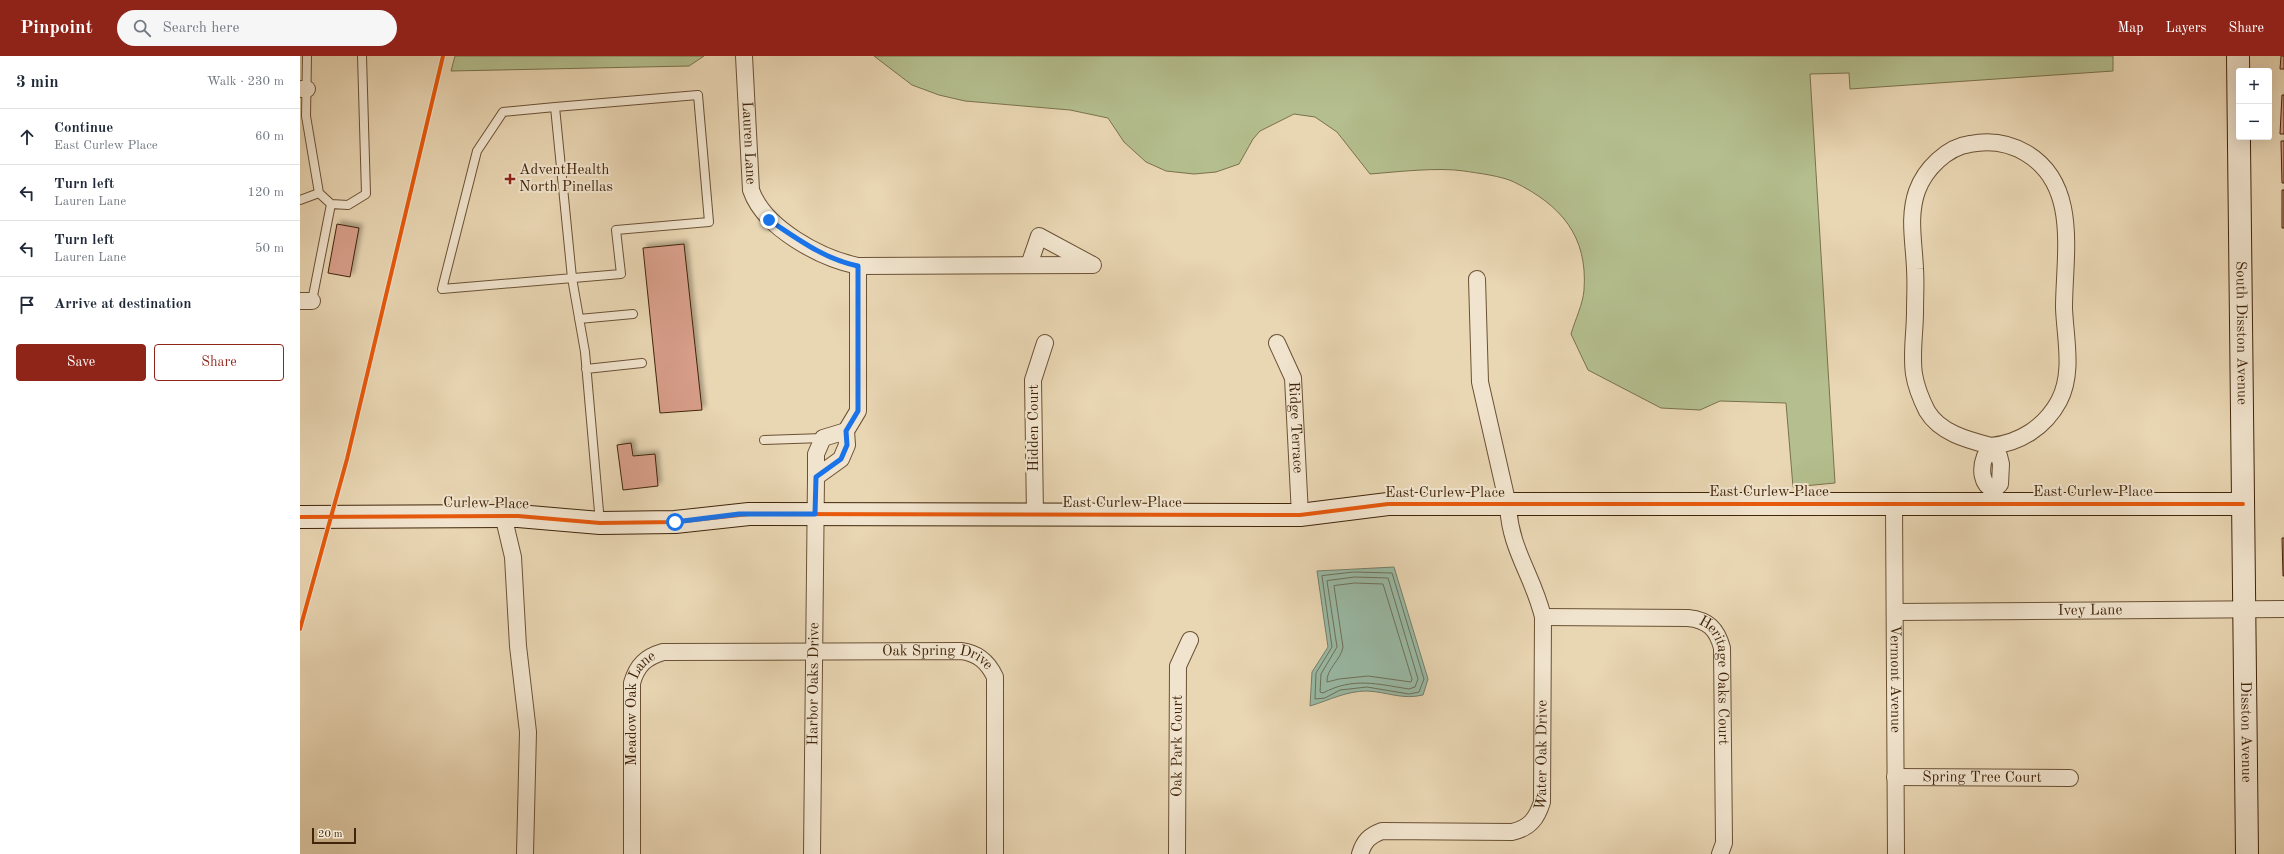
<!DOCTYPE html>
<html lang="en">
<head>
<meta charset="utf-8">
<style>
	body { margin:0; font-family:"Old Standard TT",serif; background:#f6f6f7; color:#1f2937 }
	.controls { position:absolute; right:12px; top:12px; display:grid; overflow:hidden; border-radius:4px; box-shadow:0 4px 16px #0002 }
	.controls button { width:36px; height:36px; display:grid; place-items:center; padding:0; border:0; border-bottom:1px solid #e0e1e3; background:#fff; color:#1f2937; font:20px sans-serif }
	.scale { position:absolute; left:12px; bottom:10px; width:44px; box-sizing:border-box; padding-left:4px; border:2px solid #41250a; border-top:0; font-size:11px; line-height:14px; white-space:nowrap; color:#41250a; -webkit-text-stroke:3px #f1e4ce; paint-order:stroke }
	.stop { position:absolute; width:12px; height:12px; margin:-9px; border:3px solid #1a73e8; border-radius:50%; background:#fff }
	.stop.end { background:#1a73e8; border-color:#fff; box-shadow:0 1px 4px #0008 }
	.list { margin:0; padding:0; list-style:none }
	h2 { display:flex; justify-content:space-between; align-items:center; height:52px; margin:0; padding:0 16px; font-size:17px }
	h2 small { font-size:13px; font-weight:400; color:#747a83 }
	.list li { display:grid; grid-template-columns:26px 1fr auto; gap:12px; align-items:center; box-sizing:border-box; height:56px; padding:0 16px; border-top:1px solid #e0e1e3 }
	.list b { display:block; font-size:15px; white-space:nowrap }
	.list p { margin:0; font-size:13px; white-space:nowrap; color:#747a83 }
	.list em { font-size:13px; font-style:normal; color:#747a83 }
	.actions { display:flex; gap:8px; padding:12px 16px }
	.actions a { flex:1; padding:9px 0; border:1px solid #8f2418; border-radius:4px; text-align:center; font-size:14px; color:#8f2418 }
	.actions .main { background:#8f2418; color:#fff }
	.icon { flex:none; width:22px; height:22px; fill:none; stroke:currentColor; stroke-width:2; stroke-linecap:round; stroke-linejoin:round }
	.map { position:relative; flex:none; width:1984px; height:798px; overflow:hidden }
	header { display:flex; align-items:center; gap:24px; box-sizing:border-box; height:56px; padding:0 20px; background:#8f2418; color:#fff }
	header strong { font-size:19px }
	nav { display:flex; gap:22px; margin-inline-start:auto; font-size:14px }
	.search { width:280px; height:36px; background:#f6f6f7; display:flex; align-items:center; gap:10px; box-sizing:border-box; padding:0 14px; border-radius:22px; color:#747a83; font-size:15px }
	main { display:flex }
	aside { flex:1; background:#fff }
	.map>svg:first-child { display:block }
	.green { fill:#b4be8e; stroke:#7a724c }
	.water { fill:#99baa6; stroke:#767e68 }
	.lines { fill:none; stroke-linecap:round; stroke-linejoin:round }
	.shore { stroke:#6d7058; stroke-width:1 }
	.building { fill:#d89e8a; stroke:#41250a; filter:url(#shadow) }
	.lane-casing { stroke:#6b5134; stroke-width:10 }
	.street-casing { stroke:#6b5134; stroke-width:18 }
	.secondary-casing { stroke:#41250a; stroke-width:24 }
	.lane { stroke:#f1e4ce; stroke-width:8 }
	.street { stroke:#f1e4ce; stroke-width:16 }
	.secondary { stroke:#f1e4ce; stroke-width:22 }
	.cycleway-casing { stroke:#f1e4ce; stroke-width:6 }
	.cycleway { stroke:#e8590c; stroke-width:4 }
	.route { stroke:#1a73e8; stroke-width:5 }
	.poi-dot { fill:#8f2418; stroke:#f1e4ce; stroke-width:1.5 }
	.labels { text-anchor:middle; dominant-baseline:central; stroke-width:4; stroke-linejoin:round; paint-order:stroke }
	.street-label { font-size:15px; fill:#41250a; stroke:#f1e4ce }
	.poi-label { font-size:15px; fill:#41250a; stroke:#f1e4ce; text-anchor:start }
</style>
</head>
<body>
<header>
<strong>Pinpoint</strong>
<div class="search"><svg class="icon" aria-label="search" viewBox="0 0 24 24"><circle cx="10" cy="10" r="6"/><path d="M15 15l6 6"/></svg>Search here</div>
<nav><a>Map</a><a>Layers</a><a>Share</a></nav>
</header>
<main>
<aside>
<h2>3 min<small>Walk · 230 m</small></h2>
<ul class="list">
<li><svg class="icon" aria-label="ahead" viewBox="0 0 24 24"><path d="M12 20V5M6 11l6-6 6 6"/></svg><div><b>Continue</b><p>East Curlew Place</p></div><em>60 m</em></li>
<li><svg class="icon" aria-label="left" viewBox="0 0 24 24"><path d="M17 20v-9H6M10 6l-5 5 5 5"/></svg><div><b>Turn left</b><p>Lauren Lane</p></div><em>120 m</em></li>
<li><svg class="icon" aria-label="left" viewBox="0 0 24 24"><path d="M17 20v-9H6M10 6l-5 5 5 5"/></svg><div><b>Turn left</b><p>Lauren Lane</p></div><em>50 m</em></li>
<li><svg class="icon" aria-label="arrive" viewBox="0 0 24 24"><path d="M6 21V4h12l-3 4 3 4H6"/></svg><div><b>Arrive at destination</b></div></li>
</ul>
<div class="actions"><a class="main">Save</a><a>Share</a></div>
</aside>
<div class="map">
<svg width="1984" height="798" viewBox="0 0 1984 798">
	<defs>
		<filter id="shadow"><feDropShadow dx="3.5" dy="-3.5" stdDeviation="2" flood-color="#0004"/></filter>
	</defs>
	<rect width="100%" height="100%" fill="#e9d6b3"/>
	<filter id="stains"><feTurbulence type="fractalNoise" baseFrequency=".005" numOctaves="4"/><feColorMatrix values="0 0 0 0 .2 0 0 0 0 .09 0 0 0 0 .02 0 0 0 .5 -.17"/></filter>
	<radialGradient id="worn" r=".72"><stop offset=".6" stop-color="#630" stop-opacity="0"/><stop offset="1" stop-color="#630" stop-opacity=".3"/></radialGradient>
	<path class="green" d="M 155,0 L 404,0 L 389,10 L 151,15 Z
		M 574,0 L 1813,0 L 1813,15 L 1550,33 L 1549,17 L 1510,18 L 1535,427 L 1493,431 L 1486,347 L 1420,345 L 1400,354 L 1361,352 L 1288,314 L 1271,278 C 1275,264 1283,248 1284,234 C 1288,180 1261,149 1214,126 C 1202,120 1177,117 1164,115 C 1138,111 1096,116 1070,118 L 1037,76 L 1015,61 L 994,58 L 960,75 L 953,83 L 939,108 L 916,116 L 894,118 L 866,115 L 846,106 L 824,86 L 808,62 L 770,54 L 665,45 L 639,39 L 612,29 Z"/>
	<path class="water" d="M 1094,511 L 1128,623 L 1123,639 C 1102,644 1088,636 1067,635 C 1046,635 1030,644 1010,650 L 1012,616 L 1028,591 L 1017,515 Z"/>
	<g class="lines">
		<path class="shore" d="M 1054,516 L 1092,517 L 1124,623 L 1119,636 L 1109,638 L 1067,631 L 1040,634 L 1025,642 L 1015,643 L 1016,617 L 1032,591 L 1022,520 Z
			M 1055,521 L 1088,522 L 1118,623 L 1115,631 L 1109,633 C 1077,628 1053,621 1023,637 L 1020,636 L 1021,618 L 1037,591 L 1027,525 Z
			M 1055,527 L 1083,528 L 1112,623 L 1111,626 L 1068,620 L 1039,623 L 1027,626 C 1026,613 1041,604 1043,591 L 1034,530 Z"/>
	</g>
	<path class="building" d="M 1981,0 L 1984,0 L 1984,13 L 1980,13 Z
		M 1982,39 L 1984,39 L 1984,78 L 1980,78 Z
		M 1981,85 L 1984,85 L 1984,127 L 1982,127 Z
		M 1982,134 L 1984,134 L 1984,172 L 1982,172 Z
		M 37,168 L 59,172 L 50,221 L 28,217 Z
		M 384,188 L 402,354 L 360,357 L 343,192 Z
		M 331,387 L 333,400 L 355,398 L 358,430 L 323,434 L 317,389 Z
		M 1982,482 L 1984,482 L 1984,520 L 1983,520 Z"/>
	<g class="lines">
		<g class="lane-casing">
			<path id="lane" d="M 7,0 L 6,60 L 19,137 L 31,148 L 48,149 L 66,138 L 62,0
				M 255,51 L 398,39 L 409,166 L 316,174 L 321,218 L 142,233 L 177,95 L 203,56 L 255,51 L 272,222 L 285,296 L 300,467
				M 0,144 L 19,137
				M 12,245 L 31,148
				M 279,263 L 333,258
				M 286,313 L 342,307
				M 464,384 L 523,382"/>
		</g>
		<g class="street-casing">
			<g id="street">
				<path id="s1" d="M 444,0 L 451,134 C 464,172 520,202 558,210 L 793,209"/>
				<path d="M 0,33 L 7,33"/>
				<path d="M 729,209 L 739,180 L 791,208"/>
				<path d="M 0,245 L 12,245"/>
				<path id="s2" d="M 977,287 L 993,322 L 1000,459"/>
				<path d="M 1691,390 C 1668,384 1640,377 1627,355 C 1621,343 1616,331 1614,318 C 1611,298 1615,276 1615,256 C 1615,241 1616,227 1615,213 C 1614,186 1608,161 1617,135 C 1625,113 1647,91 1670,88 C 1690,84 1709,87 1726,97 C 1780,129 1764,200 1764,252 C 1765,281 1774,317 1759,345 C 1745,371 1720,387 1691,390 L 1691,397"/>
				<path d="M 516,421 L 516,398 L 523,382 L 546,375"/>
				<path d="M 1694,434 C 1681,429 1680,413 1685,400 L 1691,397 L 1699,400 L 1701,408 L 1700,428 L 1694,434 L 1694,447"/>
				<path id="s3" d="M 1594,448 L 1596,798"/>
				<path d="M 203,459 L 213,501 L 218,590 L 228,676 L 225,798"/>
				<path d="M 735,459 L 733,324 L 745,287"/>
				<path id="s4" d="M 1595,556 L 1984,553"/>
				<path id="s5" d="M 1243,561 L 1388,562 C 1408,564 1417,573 1422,592 L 1424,787 L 1420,798"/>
				<path id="s6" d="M 1595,721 L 1770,722"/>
				<path id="s7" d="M 332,798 L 332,627 C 337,609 346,601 363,596 L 661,595 C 678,597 688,606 695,621 L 695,798"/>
				<path id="s8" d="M 512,798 L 516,421 L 541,403 L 547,389 L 546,375 L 558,355 L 558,210"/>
				<path id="s9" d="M 877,798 L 878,610 L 890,584"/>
				<path id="s10" d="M 1060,798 C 1064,785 1069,780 1082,775 L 1212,776 C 1230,772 1237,762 1242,746 L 1243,561 C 1233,519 1210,494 1208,449 L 1180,326 L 1177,223"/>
			</g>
		</g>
		<g class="secondary-casing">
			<g id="secondary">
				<path id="s11" d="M 1938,0 L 1947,798"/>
				<path d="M 0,461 L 218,460 L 300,467 L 375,466 L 449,458 L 1000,459 L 1088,448 L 1943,448"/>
			</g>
		</g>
		<use href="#lane" class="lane"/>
		<use href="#street" class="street"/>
		<use href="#secondary" class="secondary"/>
		<g class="cycleway-casing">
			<path id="cycleway" d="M 0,461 L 218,460 L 300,467 L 375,466 L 449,458 L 1000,459 L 1088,448 L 1943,448
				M 0,573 L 47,403 L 143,0"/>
		</g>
		<use href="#cycleway" class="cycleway"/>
	</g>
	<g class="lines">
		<path class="route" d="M 375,466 L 439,458 L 515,458 L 516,421 L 541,403 L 547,389 L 546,375 L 558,355 L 558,210 C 524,203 498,183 469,164"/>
	</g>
	<path class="poi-dot" d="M208 117h4v4h4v4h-4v4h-4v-4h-4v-4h4z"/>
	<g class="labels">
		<g class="street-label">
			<text stroke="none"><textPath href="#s1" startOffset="87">Lauren Lane</textPath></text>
			<text stroke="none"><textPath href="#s11" startOffset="277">South Disston Avenue</textPath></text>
			<text stroke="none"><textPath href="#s2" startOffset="88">Ridge Terrace</textPath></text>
			<text transform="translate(734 372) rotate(-90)">Hidden Court</text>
			<text x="1469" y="436">East Curlew Place</text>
			<text x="1793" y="436">East Curlew Place</text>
			<text x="1145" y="437">East Curlew Place</text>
			<text x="822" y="447">East Curlew Place</text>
			<text transform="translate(186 448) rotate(1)">Curlew Place</text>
			<text stroke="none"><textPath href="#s4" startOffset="195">Ivey Lane</textPath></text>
			<text stroke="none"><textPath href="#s7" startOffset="493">Oak Spring Drive</textPath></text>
			<text stroke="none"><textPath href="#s3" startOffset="175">Vermont Avenue</textPath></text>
			<text stroke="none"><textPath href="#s8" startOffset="170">Harbor Oaks Drive</textPath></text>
			<text stroke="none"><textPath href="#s5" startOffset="224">Heritage Oaks Court</textPath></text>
			<text stroke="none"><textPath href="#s7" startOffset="148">Meadow Oak Lane</textPath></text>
			<text stroke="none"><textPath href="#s11" startOffset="676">Disston Avenue</textPath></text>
			<text stroke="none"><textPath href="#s9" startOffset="108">Oak Park Court</textPath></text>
			<text stroke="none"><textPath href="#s10" startOffset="255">Water Oak Drive</textPath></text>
			<text stroke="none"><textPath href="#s6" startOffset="87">Spring Tree Court</textPath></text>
		</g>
		<g class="poi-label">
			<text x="219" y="114">AdventHealth<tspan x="219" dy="17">North Pinellas</tspan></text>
		</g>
	</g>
	<rect width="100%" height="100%" filter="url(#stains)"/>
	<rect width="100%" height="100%" fill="url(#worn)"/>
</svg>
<div class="controls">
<button>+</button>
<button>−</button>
</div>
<div class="scale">20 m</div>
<div class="stop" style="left:375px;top:466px"></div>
<div class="stop end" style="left:469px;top:164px"></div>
</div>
</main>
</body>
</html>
